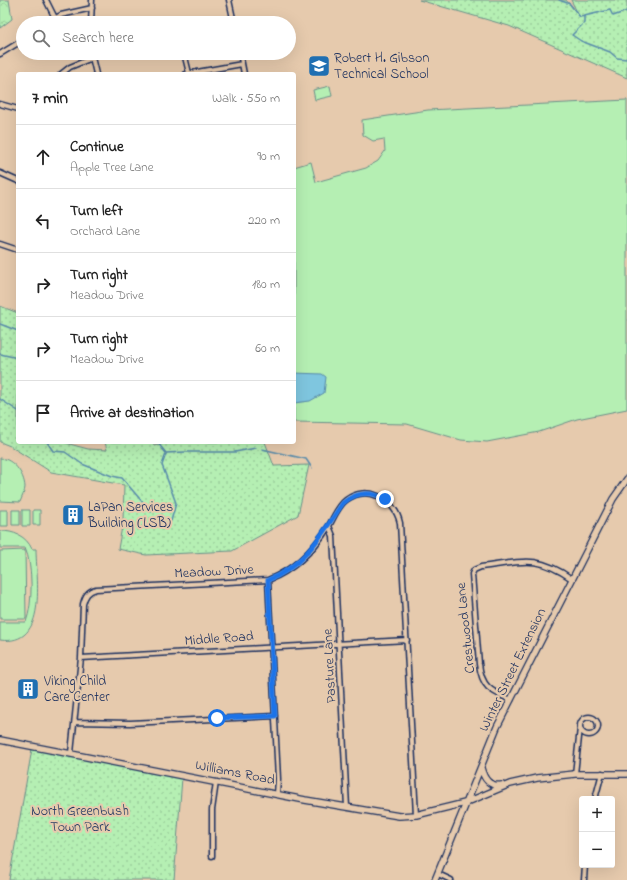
<!DOCTYPE html>
<html lang="en">
<head>
<meta charset="utf-8">
<style>
	body { margin:0; font-family:"Indie Flower",sans-serif; background:#f6f6f6; color:#222 }
	.controls { position:absolute; right:12px; bottom:12px; display:grid; overflow:hidden; border-radius:4px; box-shadow:0 4px 16px #0002 }
	.controls button { width:36px; height:36px; display:grid; place-items:center; padding:0; border:0; border-bottom:1px solid #e0e0e0; background:#fff; color:#222; font:20px sans-serif }
	.stop { position:absolute; width:12px; height:12px; margin:-9px; border:3px solid #1a73e8; border-radius:50%; background:#fff }
	.stop.end { background:#1a73e8; border-color:#fff; box-shadow:0 1px 4px #0008 }
	.list { margin:0; padding:0; list-style:none }
	h2 { display:flex; justify-content:space-between; align-items:center; height:52px; margin:0; padding:0 16px; font-size:17px }
	h2 small { font-size:13px; font-weight:400; color:#767676 }
	.list li { display:grid; grid-template-columns:26px 1fr auto; gap:12px; align-items:center; box-sizing:border-box; height:64px; padding:0 16px; border-top:1px solid #e0e0e0 }
	.list b { display:block; font-size:15px; white-space:nowrap }
	.list p { margin:0; font-size:13px; white-space:nowrap; color:#767676 }
	.list em { font-size:13px; font-style:normal; color:#767676 }
	.icon { flex:none; width:22px; height:22px; fill:none; stroke:currentColor; stroke-width:2; stroke-linecap:round; stroke-linejoin:round }
	.map { position:relative; flex:none; width:627px; height:880px; overflow:hidden }
	.search { position:absolute; background:#fff; box-shadow:0 4px 16px #0002; left:16px; top:16px; width:280px; height:44px; display:flex; align-items:center; gap:10px; box-sizing:border-box; padding:0 14px; border-radius:22px; color:#767676; font-size:15px }
	.panel { position:absolute; background:#fff; box-shadow:0 4px 16px #0002; left:16px; top:72px; width:280px; height:372px; border-radius:4px }
	.map>svg:first-child { display:block }
	.grass { fill:#b5efb3; stroke:#688f88 }
	.forest { fill:url(#forest-crowns); stroke:#688f88 }
	.park { fill:url(#park-dots); stroke:#688f88 }
	.water { fill:#7fc6df; stroke:#578aab }
	.lines { fill:none; stroke-linecap:round; stroke-linejoin:round }
	.stream { stroke:#578aab; stroke-width:1.5 }
	.street-casing { stroke:#1b2f5e; stroke-width:7 }
	.secondary-casing { stroke:#1b2f5e; stroke-width:8 }
	.street { stroke:#e6caad; stroke-width:4 }
	.secondary { stroke:#e6caad; stroke-width:5.5 }
	.route { stroke:#1a73e8; stroke-width:5 }
	.labels { text-anchor:middle; dominant-baseline:central; stroke-width:4; stroke-linejoin:round; paint-order:stroke }
	.poi-label { font-size:14px; fill:#1b2f5e; stroke:#e6caad; text-anchor:start }
	.street-label { font-size:14px; fill:#1b2f5e; stroke:#e6caad }
	.park-label { font-size:14px; fill:#233962; stroke:#e6caad }
</style>
</head>
<body>
<div class="map">
<svg width="627" height="880" viewBox="0 0 627 880">
	<defs>
		<pattern id="forest-crowns" width="20" height="18" patternUnits="userSpaceOnUse"><rect width="20" height="18" fill="#b5efb3"/><path d="M2 6a3 3 0 1 1 6 0M12 15a3 3 0 1 1 6 0" fill="none" stroke="#9bcd9c"/></pattern>
		<pattern id="park-dots" width="8" height="8" patternUnits="userSpaceOnUse"><rect width="8" height="8" fill="#b5efb3"/><path d="M2 2h.1M6 6h.1" fill="none" stroke="#9bcd9c" stroke-width="1.8" stroke-linecap="round"/></pattern>
	</defs>
	<rect width="100%" height="100%" fill="#e6caad"/>
	<filter id="ink" filterUnits="userSpaceOnUse"><feTurbulence type="fractalNoise" baseFrequency=".025" numOctaves="2"/><feDisplacementMap in="SourceGraphic" scale="8" xChannelSelector="R" yChannelSelector="G"/><feConvolveMatrix kernelMatrix="1 2 1 2 8 2 1 2 1" color-interpolation-filters="sRGB"/></filter>
	<g filter="url(#ink)">
		<path class="grass" d="M 330,86 L 332,96 L 315,100 L 313,90 Z
			M 627,100 L 627,409 L 577,419 L 539,432 L 487,442 L 461,440 L 407,424 L 294,422 L 294,167 L 311,162 L 316,182 L 366,168 L 378,161 L 385,151 L 384,139 L 373,141 L 363,135 L 362,120 L 428,110 Z
			M 0,458 C 13,459 24,473 25,487 C 25,491 22,497 20,502 L 0,501 Z
			M 0,510 L 8,510 L 8,526 L 0,526 Z
			M 12,510 L 20,510 L 20,525 L 12,525 Z
			M 22,510 L 30,510 L 30,526 L 22,526 Z
			M 33,510 L 40,510 L 40,525 L 33,525 Z
			M 0,531 C 14,531 26,536 32,549 L 36,549 C 36,578 49,647 0,640 L 0,622 L 26,622 C 33,604 33,565 25,548 L 0,548 Z
			M 25,550 L 26,619 L 0,619 L 0,551 Z"/>
		<path class="forest" d="M 0,0 L 9,0 L 12,19 L 0,28 Z"/>
		<path class="park" d="M 419,0 L 566,0 L 579,16 L 571,0 L 627,0 L 627,78 L 509,26 Z
			M 0,306 L 18,313 L 18,442 L 62,442 L 88,449 L 107,450 L 105,442 L 153,442 L 154,446 L 169,442 L 265,442 L 274,466 L 309,465 L 298,515 L 232,551 L 146,555 L 118,549 L 123,521 L 124,485 L 51,472 L 10,446 L 0,442 Z
			M 32,749 L 182,778 L 174,880 L 9,880 Z"/>
		<path class="water" d="M 294,373 L 322,374 L 326,377 L 324,393 L 310,401 L 294,403 Z"/>
		<g class="lines">
			<path class="stream" d="M 559,0 L 570,4 L 580,17 L 610,10 L 613,16 L 627,11
				M 584,16 L 584,23 L 572,35 L 581,41 L 610,52 L 617,58 L 627,59
				M 0,324 L 18,331
				M 0,354 L 18,358
				M 0,399 L 18,411
				M 47,442 L 53,451 L 65,452 L 82,464 L 112,476 L 122,478 L 151,512
				M 157,442 L 166,453 L 185,452 L 235,452 L 256,448
				M 262,449 L 306,459 L 312,468
				M 166,454 L 162,465 L 176,503 L 171,521"/>
			<g class="street-casing">
				<path id="street" d="M 46,0 L 55,18
					M 229,0 L 234,23
					M 47,23 L 61,15 L 92,8
					M 91,23 L 92,0
					M 91,53 L 96,74
					M 184,53 L 189,73
					M 240,53 L 244,74
					M 0,54 L 23,40
					M 61,74 L 70,67 L 92,58
					M 186,74 L 242,64
					M 0,104 L 18,109
					M 0,173 L 18,181
					M 0,244 L 18,250
					M 329,526 L 333,536 L 347,807
					M 268,580 L 278,779 L 277,794
					M 81,658 L 407,640
					M 511,700 C 491,691 482,688 479,664 L 472,574 L 474,570 L 481,567 C 522,562 536,554 572,579
					M580 726a9 9 0 1 1 18 0a9 9 0 1 1-18 0Z
					M 75,722 L 130,723 L 275,716
					M 71,753 L 81,658 L 83,604 C 85,596 88,591 96,589 L 268,580 C 294,570 315,548 329,526 C 334,517 338,506 346,500 C 367,484 395,499 400,523 L 416,815
					M 575,774 L 580,728
					M 595,799 L 602,773
					M 212,856 L 212,810 L 216,782
					M 438,874 L 451,880
					M 584,880 L 585,865"/>
			</g>
			<g class="secondary-casing">
				<path id="secondary" d="M 0,740 L 305,800 L 399,816 L 416,815 L 465,803 L 510,784 L 537,778 L 575,774 L 627,774
					M 481,768 C 484,779 489,787 502,785
					M 435,880 L 497,727 L 613,499 L 627,479"/>
			</g>
			<use href="#street" class="street"/>
			<use href="#secondary" class="secondary"/>
		</g>
	</g>
	<g class="lines" filter="url(#ink)">
		<path class="route" d="M 217,718 L 275,716 L 268,580 C 305,566 322,533 343,503 C 356,492 371,491 385,499"/>
	</g>
	<defs>
		<g id="school-square" transform="scale(1.15)"><rect x="-9" y="-9" width="18" height="18" rx="4" fill="#1f6fb2" stroke="#e6caad"/><path d="M0-5L7-2L0 1L-7-2ZM-4 1L0 2.5L4 1V4Q0 6-4 4Z" fill="#fff"/></g>
		<g id="building-square" transform="scale(1.15)"><rect x="-9" y="-9" width="18" height="18" rx="4" fill="#1f6fb2" stroke="#e6caad"/><path d="M-4-6H4V6H1V3H-1V6H-4ZM-2.5-4.3h1.7v1.8h-1.7ZM.8-4.3h1.7v1.8H.8ZM-2.5-1h1.7V.8h-1.7ZM.8-1h1.7V.8H.8Z" fill="#fff"/></g>
	</defs>
	<g fill-rule="evenodd">
		<use href="#school-square" x="319" y="66"/>
		<use href="#building-square" x="73" y="515"/>
		<use href="#building-square" x="28" y="689"/>
	</g>
	<g class="labels">
		<g class="poi-label">
			<text x="334" y="58">Robert H. Gibson<tspan x="334" dy="16">Technical School</tspan></text>
			<text x="88" y="507">LaPan Services<tspan x="88" dy="16">Building (LSB)</tspan></text>
			<text x="44" y="681">Viking Child<tspan x="44" dy="16">Care Center</tspan></text>
		</g>
		<g class="street-label">
			<text transform="translate(214 572) rotate(-3)">Meadow Drive</text>
			<text transform="translate(466 628) rotate(-96)">Crestwood Lane</text>
			<text transform="translate(219 639) rotate(-4)">Middle Road</text>
			<text transform="translate(330 666) rotate(-93)">Pasture Lane</text>
			<text transform="translate(513 670) rotate(-64)">Winter Street Extension</text>
			<text transform="translate(235 773) rotate(11)">Williams Road</text>
		</g>
		<g class="park-label">
			<text x="80" y="811">North Greenbush<tspan x="80" dy="16">Town Park</tspan></text>
		</g>
	</g>
</svg>
<div class="controls">
<button>+</button>
<button>−</button>
</div>
<div class="stop" style="left:217px;top:718px"></div>
<div class="stop end" style="left:385px;top:499px"></div>
<div class="search"><svg class="icon" aria-label="search" viewBox="0 0 24 24"><circle cx="10" cy="10" r="6"/><path d="M15 15l6 6"/></svg>Search here</div>
<section class="panel">
<h2>7 min<small>Walk · 550 m</small></h2>
<ul class="list">
<li><svg class="icon" aria-label="ahead" viewBox="0 0 24 24"><path d="M12 20V5M6 11l6-6 6 6"/></svg><div><b>Continue</b><p>Apple Tree Lane</p></div><em>90 m</em></li>
<li><svg class="icon" aria-label="left" viewBox="0 0 24 24"><path d="M17 20v-9H6M10 6l-5 5 5 5"/></svg><div><b>Turn left</b><p>Orchard Lane</p></div><em>220 m</em></li>
<li><svg class="icon" aria-label="right" viewBox="0 0 24 24"><path d="M7 20v-9h11M14 6l5 5-5 5"/></svg><div><b>Turn right</b><p>Meadow Drive</p></div><em>180 m</em></li>
<li><svg class="icon" aria-label="right" viewBox="0 0 24 24"><path d="M7 20v-9h11M14 6l5 5-5 5"/></svg><div><b>Turn right</b><p>Meadow Drive</p></div><em>60 m</em></li>
<li><svg class="icon" aria-label="arrive" viewBox="0 0 24 24"><path d="M6 21V4h12l-3 4 3 4H6"/></svg><div><b>Arrive at destination</b></div></li>
</ul>
</section>
</div>
</body>
</html>
